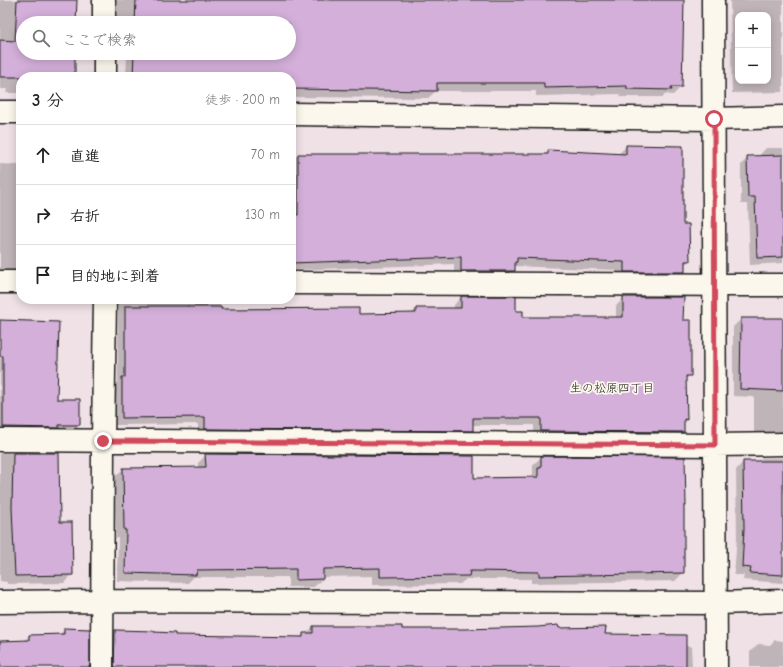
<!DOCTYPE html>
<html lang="ja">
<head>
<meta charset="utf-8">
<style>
	body { margin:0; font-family:"Comic Neue","Klee One",sans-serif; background:#f2f2f2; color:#222 }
	.controls { position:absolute; right:12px; top:12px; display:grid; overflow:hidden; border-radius:8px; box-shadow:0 2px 10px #0003 }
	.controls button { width:36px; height:36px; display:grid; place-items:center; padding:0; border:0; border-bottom:1px solid #e0e0e0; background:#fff; color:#222; font:20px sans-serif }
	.stop { position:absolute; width:12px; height:12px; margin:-9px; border:3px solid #d1495b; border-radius:50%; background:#fff }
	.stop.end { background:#d1495b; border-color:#fff; box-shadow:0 1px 4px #0008 }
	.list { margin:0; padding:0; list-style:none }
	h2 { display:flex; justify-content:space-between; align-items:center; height:52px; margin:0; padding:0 16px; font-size:17px }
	h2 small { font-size:13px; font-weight:400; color:#767676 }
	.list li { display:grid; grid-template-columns:26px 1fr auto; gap:12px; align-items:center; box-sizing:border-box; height:60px; padding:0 16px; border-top:1px solid #e0e0e0 }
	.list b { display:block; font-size:15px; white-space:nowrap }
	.list em { font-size:13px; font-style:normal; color:#767676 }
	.icon { flex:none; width:22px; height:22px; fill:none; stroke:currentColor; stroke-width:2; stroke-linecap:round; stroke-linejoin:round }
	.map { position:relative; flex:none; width:783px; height:667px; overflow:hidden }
	.search { position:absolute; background:#fff; box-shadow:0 2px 10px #0003; left:16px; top:16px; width:280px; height:44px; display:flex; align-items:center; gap:10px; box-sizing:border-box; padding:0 14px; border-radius:22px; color:#767676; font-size:15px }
	.panel { position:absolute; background:#fff; box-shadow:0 2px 10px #0003; left:16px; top:72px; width:280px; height:232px; border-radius:16px }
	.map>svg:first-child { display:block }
	.shadow { fill:#0003; fill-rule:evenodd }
	.building { fill:#d3afd9; stroke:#1c1c1c }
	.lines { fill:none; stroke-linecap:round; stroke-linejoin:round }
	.minor-casing { stroke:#1c1c1c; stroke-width:25 }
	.minor { stroke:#fbf7ec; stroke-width:22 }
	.route { stroke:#d1495b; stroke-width:5 }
	.labels { text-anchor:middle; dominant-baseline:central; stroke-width:3.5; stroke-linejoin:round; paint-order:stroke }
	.neighbourhood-label { font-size:12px; fill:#1c1c1c; stroke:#fbf7ec }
</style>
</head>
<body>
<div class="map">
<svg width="783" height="667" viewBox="0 0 783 667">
	<rect width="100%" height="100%" fill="#efe1e6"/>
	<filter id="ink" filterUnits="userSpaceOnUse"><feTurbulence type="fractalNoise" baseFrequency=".025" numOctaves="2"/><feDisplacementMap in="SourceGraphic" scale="8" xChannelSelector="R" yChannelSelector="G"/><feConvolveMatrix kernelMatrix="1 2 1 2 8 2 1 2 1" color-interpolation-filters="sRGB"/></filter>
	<g filter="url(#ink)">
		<path class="shadow" d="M 0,0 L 76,0 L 75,23 L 23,23 L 23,53 L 74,53 L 74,77 L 21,77 L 21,93 L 6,93 L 7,89 L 0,89 Z
			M 117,0 L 683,0 L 681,87 L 673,95 L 665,94 L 663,97 L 620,97 L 620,94 L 536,96 L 536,91 L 436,91 L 428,98 L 291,97 L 291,77 L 126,77 L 127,57 L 117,57 L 117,53 L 289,53 L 289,23 L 117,23 Z
			M 730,0 L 783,0 L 783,92 L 732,93 ZM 738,15 L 768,15 L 768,81 L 738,81 Z
			M 626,146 L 682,225 L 689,261 L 684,265 L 684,272 L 676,279 L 616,279 L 616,270 L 514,266 L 514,271 L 506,279 L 454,278 L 454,264 L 291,270 L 291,156 L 545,155 L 549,152 L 618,155 Z
			M 766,148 L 783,148 L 783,263 L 750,265 L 748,204 L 741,204 L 741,165 L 748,157 L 758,157 Z
			M 0,164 L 21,165 L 21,271 L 0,271 Z
			M 461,297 L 515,312 L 522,318 L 616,318 L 616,306 L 624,298 L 682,321 L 690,375 L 685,380 L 686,419 L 683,422 L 683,432 L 675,440 L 534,439 L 534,425 L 472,425 L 472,430 L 464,438 L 198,436 L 198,424 L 115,425 L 114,385 L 118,382 L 118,299 L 220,299 L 220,310 L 358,315 L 410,315 L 416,309 L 454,309 L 454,305 Z
			M 783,318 L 783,442 L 754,439 L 754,397 L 733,396 L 733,327 L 741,319 Z
			M 0,319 L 1,319 L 1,321 L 56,400 L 79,425 L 71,433 L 0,435 Z
			M 0,453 L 58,454 L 59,523 L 72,575 L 64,583 L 7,584 L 7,582 L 0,581 Z
			M 206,455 L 473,479 L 531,478 L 533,474 L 533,465 L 541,457 L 685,506 L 683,508 L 683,573 L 675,581 L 531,583 L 531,579 L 466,579 L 460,584 L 372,585 L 372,576 L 322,577 L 322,579 L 314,587 L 288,587 L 288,577 L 193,577 L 188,583 L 117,581 L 118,538 L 116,538 L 115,477 L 123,469 L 198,468 L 198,463 Z
			M 762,458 L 783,458 L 783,583 L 743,580 L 744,575 L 734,575 L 737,537 L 736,470 L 743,462 L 758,462 Z
			M 313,627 L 401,630 L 558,629 L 685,646 L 691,646 L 692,667 L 107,667 L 107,638 L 115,631 L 174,636 L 300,638 L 304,634 L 306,634 Z
			M 65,629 L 89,667 L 0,667 L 0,642 L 24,641 L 29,636 L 59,635 Z
			M 775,640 L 783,641 L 783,667 L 750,667 L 750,652 L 758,644 L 770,645 Z"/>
		<path class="building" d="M 17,0 L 77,0 L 76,23 L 23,23 L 23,53 L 75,53 L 75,77 L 0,77 L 0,40 L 15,41 Z
			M 136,0 L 684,0 L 682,87 L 671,87 L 672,90 L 627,89 L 627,86 L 544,88 L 544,83 L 437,83 L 437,91 L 292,89 L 292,77 L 133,77 L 134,53 L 289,53 L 289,23 L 135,23 Z
			M 626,145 L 683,146 L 683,224 L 689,224 L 690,261 L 685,261 L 685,272 L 624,272 L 624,262 L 517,258 L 517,262 L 515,262 L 515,271 L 461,271 L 461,257 L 291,263 L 291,215 L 298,215 L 298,154 L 548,154 L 548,150 L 626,154 Z
			M 783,155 L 783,257 L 757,258 L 755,197 L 748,197 L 747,156 Z
			M 461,296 L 516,296 L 516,311 L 523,311 L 523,317 L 623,317 L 623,297 L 684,297 L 683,320 L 691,320 L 691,376 L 686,376 L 687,420 L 684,419 L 684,432 L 541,431 L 541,418 L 473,418 L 473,431 L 205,429 L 205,417 L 122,418 L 122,377 L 125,377 L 125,306 L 188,306 L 188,307 L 221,307 L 221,309 L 359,308 L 359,314 L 416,313 L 416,308 L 461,308 Z
			M 741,318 L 783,318 L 783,391 L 740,389 Z
			M 0,320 L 59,322 L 57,399 L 80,399 L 80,425 L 59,425 L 59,428 L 3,427 L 3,356 L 0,356 Z
			M 13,453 L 59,453 L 60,522 L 72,522 L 73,575 L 15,576 L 12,508 Z
			M 205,454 L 474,456 L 474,478 L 538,477 L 538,468 L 541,468 L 541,456 L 685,457 L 686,506 L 684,506 L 684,573 L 539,576 L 539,572 L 470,571 L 469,576 L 380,577 L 380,568 L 323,569 L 323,579 L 296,580 L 296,569 L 197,570 L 196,575 L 125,573 L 126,530 L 124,530 L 123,468 L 206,467 Z
			M 743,461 L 783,461 L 783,575 L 750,573 L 751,568 L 742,567 L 744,528 Z
			M 558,625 L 559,628 L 606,627 L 605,634 L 686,635 L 686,667 L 114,667 L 115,630 L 155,631 L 154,632 L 175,633 L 175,635 L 303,637 L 303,633 L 313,633 L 313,626 L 402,626 L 402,629 L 464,629 L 538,627 Z
			M 64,628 L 90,629 L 90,667 L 0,667 L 0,641 L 29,640 L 29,635 L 64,634 Z"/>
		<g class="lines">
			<g class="minor-casing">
				<path id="minor" d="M 104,0 L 104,23
					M 713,0 L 716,667
					M 105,53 L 105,77
					M 0,112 L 21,112
					M 291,114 L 714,119 L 783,117
					M 0,282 L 21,282
					M 291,283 L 783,285
					M 0,440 L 715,445 L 783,444
					M 0,602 L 102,601 L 716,603 L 783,601
					M 102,667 L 103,441 L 105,299"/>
			</g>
			<use href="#minor" class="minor"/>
		</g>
	</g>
	<g class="lines" filter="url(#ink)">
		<path class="route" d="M 103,441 L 715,445 L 714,119"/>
	</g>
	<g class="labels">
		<g class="neighbourhood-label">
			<text x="612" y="388">生の松原四丁目</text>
		</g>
	</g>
</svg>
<div class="controls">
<button>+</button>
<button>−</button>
</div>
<div class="stop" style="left:714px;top:119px"></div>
<div class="stop end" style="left:103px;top:441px"></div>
<div class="search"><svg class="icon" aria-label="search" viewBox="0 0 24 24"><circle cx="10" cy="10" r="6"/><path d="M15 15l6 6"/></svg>ここで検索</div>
<section class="panel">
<h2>3 分<small>徒歩 · 200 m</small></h2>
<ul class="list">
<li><svg class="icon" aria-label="ahead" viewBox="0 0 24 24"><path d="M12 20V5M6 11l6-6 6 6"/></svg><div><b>直進</b></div><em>70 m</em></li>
<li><svg class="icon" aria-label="right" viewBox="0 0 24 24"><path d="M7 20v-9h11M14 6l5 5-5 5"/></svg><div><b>右折</b></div><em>130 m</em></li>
<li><svg class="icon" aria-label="arrive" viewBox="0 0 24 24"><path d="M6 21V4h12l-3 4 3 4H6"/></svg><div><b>目的地に到着</b></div></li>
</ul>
</section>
</div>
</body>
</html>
